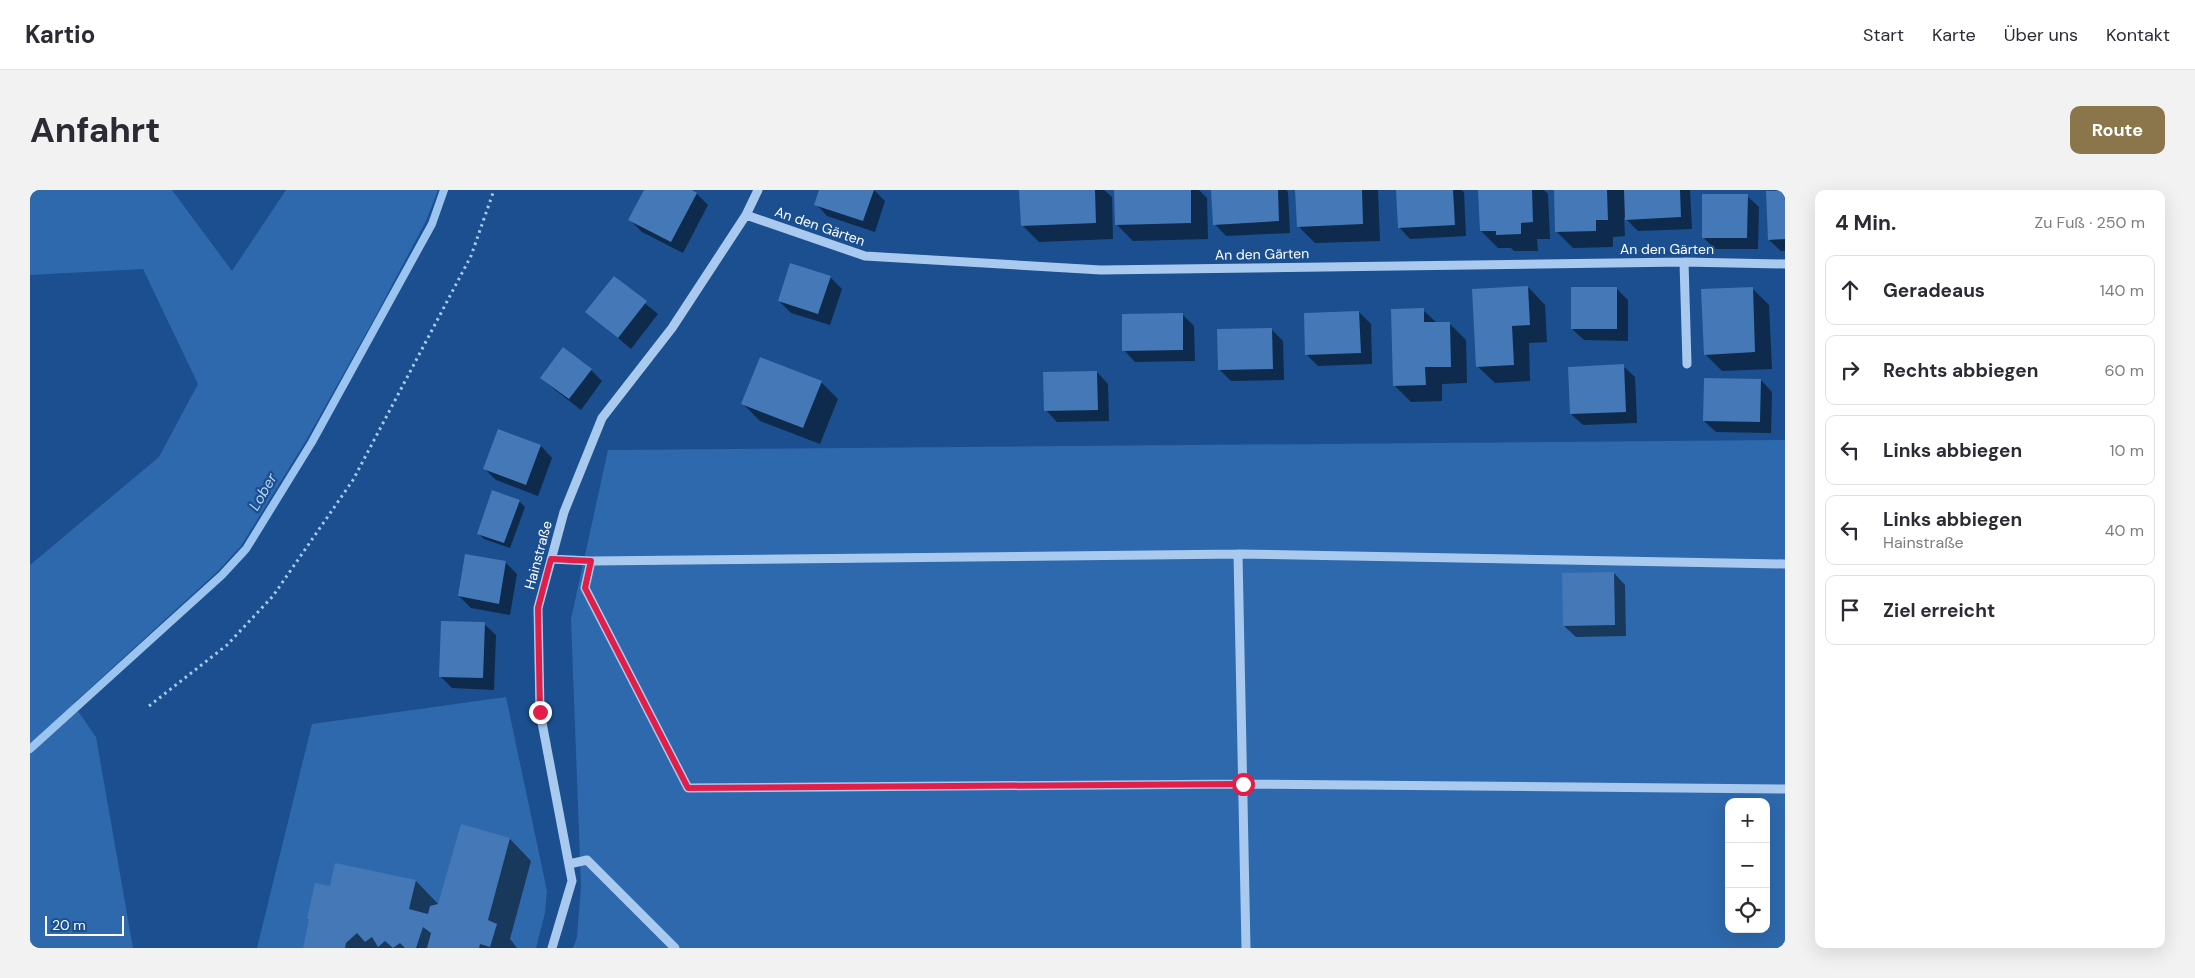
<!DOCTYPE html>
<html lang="de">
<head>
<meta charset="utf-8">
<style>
	body { margin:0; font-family:"DM Sans",sans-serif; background:#f2f2f3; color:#2b2b33 }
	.controls { position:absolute; right:15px; bottom:15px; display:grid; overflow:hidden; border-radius:10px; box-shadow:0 5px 20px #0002 }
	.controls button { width:45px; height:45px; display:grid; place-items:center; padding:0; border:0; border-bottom:1px solid #e1e1e2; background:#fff; color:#2b2b33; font:25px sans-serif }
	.scale { position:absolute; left:15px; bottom:12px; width:79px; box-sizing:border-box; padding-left:5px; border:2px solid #fff; border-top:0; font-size:14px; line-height:18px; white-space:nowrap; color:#fff; -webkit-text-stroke:4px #1b4f8f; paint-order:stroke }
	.stop { position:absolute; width:15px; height:15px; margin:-11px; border:4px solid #e11d48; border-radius:50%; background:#fff }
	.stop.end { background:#e11d48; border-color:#fff; box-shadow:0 1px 5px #0008 }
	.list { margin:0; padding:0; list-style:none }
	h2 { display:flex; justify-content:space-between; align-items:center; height:65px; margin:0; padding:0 20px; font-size:21px }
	h2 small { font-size:16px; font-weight:400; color:#7c7c81 }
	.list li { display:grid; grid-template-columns:32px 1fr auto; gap:15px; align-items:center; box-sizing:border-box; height:70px; margin:0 10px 10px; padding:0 10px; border:1px solid #e1e1e2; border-radius:10px }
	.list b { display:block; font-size:19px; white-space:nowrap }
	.list p { margin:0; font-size:16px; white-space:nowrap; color:#7c7c81 }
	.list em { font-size:16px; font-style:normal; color:#7c7c81 }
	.icon { flex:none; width:28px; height:28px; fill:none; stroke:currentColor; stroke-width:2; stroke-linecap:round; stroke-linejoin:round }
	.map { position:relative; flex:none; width:1755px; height:758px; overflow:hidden; border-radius:10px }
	header { display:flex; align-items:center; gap:30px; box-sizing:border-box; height:70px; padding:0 25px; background:#fff; border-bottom:1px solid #e1e1e2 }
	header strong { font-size:24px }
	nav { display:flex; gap:28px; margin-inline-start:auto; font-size:18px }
	.intro { display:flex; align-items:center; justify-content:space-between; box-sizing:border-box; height:120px; padding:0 30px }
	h1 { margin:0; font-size:35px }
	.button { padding:12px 22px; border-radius:10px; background:#8a764a; color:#fff; font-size:18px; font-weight:700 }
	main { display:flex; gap:30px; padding:0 30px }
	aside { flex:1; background:#fff; border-radius:10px; box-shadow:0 5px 20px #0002 }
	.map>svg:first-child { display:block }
	.green { fill:#2e69ad; fill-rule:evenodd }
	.shadow { fill:#0007 }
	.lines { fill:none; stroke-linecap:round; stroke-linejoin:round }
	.stream { stroke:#9cc4f0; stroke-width:8 }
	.building { fill:#4478b7 }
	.path { stroke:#a9c9ee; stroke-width:3; stroke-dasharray:2.5 4; stroke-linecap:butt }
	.minor { stroke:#a9c9ee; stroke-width:9 }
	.route { stroke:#e11d48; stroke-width:6 }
	.labels { text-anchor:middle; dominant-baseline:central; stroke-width:4.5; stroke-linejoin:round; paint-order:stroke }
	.street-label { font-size:14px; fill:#fff; stroke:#1b4f8f }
	.water-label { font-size:15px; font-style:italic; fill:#b5d3f5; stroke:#1b4f8f }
</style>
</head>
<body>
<header>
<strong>Kartio</strong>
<nav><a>Start</a><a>Karte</a><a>Über uns</a><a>Kontakt</a></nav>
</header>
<div class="intro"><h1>Anfahrt</h1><a class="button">Route</a></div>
<main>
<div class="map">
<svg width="1755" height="758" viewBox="0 0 1755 758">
	<rect width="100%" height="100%" fill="#1b4f8f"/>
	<path class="green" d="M 0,0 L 142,0 L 202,81 L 256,0 L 408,0 L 396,31 L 344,129 L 277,249 L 211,356 L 188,381 L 43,514 L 66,547 L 103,758 L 0,758 L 0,375 L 129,267 L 168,194 L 113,79 L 0,85 Z
		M 1755,250 L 1755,758 L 543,758 L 547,747 L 551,696 L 541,429 L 578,260 ZM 1699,612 L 1736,612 L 1736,739 L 1699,739 Z
		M 476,507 L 517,701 L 515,723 L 506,758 L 227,758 L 282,534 Z"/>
	<path class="shadow" d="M 616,0 L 659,0 L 667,4 L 678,15 L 653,63 L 612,42 L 600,30 Z
		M 791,0 L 844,0 L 855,11 L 845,42 L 797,26 L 786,14 Z
		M 991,0 L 1074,0 L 1082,7 L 1083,49 L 1009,52 L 992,35 Z
		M 1086,0 L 1169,0 L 1177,8 L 1178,49 L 1103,51 L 1086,34 Z
		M 1183,0 L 1256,0 L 1258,2 L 1260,43 L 1196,46 L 1185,34 Z
		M 1266,0 L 1348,0 L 1350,51 L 1285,53 L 1268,36 Z
		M 1367,0 L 1431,0 L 1434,2 L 1436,46 L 1380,49 L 1369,37 Z
		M 1450,0 L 1514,0 L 1518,4 L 1520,49 L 1507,49 L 1508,61 L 1484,61 L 1481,58 L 1468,58 L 1451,41 Z
		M 1525,0 L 1660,0 L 1662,39 L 1608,41 L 1594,27 L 1595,46 L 1583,47 L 1583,57 L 1543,58 L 1526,41 Z
		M 1755,2 L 1755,61 L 1751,61 L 1739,50 Z
		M 1717,6 L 1729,17 L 1728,59 L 1685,59 L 1673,47 Z
		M 800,87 L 812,99 L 800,135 L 761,123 L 749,111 Z
		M 584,88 L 628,124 L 601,159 L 557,122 Z
		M 1498,97 L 1515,115 L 1517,152 L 1499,153 L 1500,191 L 1465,193 L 1447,176 Z
		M 1586,98 L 1598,110 L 1598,151 L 1554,150 L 1542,139 Z
		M 1722,98 L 1739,115 L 1742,179 L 1692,181 L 1675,164 Z
		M 1393,120 L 1407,133 L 1419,133 L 1436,150 L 1437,193 L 1412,194 L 1412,211 L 1381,212 L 1364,195 Z
		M 1329,122 L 1341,134 L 1342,174 L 1288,176 L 1276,164 Z
		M 1152,124 L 1164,136 L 1165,171 L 1105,172 L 1094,160 Z
		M 1242,140 L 1253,151 L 1254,190 L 1201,191 L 1189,179 Z
		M 1593,176 L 1605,187 L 1607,233 L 1553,235 L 1541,224 Z
		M 561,180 L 572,191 L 551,220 L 524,199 L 512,188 Z
		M 1067,182 L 1078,194 L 1079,231 L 1027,232 L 1016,220 Z
		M 1731,190 L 1742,202 L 1741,243 L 1686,242 L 1674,231 Z
		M 791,192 L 808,209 L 790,254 L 730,231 L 713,214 Z
		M 469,240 L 511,256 L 522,268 L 508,306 L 466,290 L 454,278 Z
		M 489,311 L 495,317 L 480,358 L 454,349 L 448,343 Z
		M 475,372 L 487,384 L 480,425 L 441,418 L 429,406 Z
		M 1584,383 L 1595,395 L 1596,446 L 1546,447 L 1534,436 Z
		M 454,434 L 466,445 L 464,500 L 422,498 L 410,486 Z
		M 480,649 L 501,671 L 480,749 L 487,758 L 274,758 L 280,731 L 278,728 L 301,697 L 306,675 L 386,691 L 409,715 Z"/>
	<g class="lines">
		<path class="stream" d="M 0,559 L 192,385 L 216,359 L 282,252 L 402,34 L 414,0"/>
	</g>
	<path class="building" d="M 614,0 L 662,0 L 667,3 L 641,52 L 598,30 Z
		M 789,0 L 844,0 L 833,31 L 784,15 Z
		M 989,0 L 1065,0 L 1066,33 L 991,36 Z
		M 1084,0 L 1161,0 L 1161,33 L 1085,35 Z
		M 1181,0 L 1248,0 L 1249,31 L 1183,35 Z
		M 1265,0 L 1332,0 L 1333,34 L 1267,37 Z
		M 1366,0 L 1423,0 L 1425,35 L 1368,38 Z
		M 1448,0 L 1502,0 L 1503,32 L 1491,33 L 1491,44 L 1466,45 L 1466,41 L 1450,41 Z
		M 1524,0 L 1577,0 L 1578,30 L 1566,30 L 1566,41 L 1525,42 Z
		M 1594,0 L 1650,0 L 1651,27 L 1595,30 Z
		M 1736,1 L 1755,1 L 1755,49 L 1738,50 Z
		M 1672,4 L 1718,4 L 1717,48 L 1672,48 Z
		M 760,73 L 801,86 L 788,124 L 748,111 Z
		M 584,86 L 617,111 L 588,148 L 555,122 Z
		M 1498,96 L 1500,135 L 1482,136 L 1484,175 L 1446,177 L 1442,99 Z
		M 1541,97 L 1587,97 L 1587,139 L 1541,139 Z
		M 1723,97 L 1725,162 L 1674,165 L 1671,99 Z
		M 1394,118 L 1394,132 L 1420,132 L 1421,177 L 1395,177 L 1396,195 L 1363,196 L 1361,119 Z
		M 1329,121 L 1331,163 L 1275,165 L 1274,123 Z
		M 1153,123 L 1153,160 L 1092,161 L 1092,124 Z
		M 1242,138 L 1243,179 L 1188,180 L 1187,139 Z
		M 533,157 L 562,179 L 539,209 L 510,188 Z
		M 730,167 L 792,191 L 773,238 L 711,214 Z
		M 1594,174 L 1596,222 L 1540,224 L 1538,177 Z
		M 1067,181 L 1068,220 L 1014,221 L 1013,182 Z
		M 1674,188 L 1731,189 L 1730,232 L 1673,231 Z
		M 468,239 L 511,255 L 496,295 L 453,279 Z
		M 462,300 L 490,310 L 474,353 L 447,344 Z
		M 435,364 L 476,371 L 469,414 L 428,406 Z
		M 1584,382 L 1585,435 L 1533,436 L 1532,383 Z
		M 411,431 L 455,432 L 453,488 L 409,487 Z
		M 431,634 L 480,648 L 458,730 L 467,734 L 460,757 L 450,754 L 449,758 L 397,758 L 401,743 L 393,737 L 386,758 L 375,758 L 370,753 L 363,758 L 355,751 L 348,757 L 342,747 L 335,752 L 327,743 L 316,753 L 315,758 L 273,758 L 279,729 L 277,729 L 285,693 L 300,696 L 305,673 L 386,690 L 379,719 L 398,724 L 400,716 L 408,714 Z"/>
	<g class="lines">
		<path class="path" d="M 119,516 L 197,455 L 243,406 L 323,290 L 441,66 L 464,0"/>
		<path class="minor" d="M 716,25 L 835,66 L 1071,80 L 1654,72 L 1755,74
			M 1654,72 L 1657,174
			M 1208,364 L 1216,758
			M 521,369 L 561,371 L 1208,364 L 1755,374
			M 561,371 L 555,398 L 658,598 L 1213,594 L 1755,599
			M 539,674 L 557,670 L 645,758
			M 522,758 L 542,691 L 510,522 L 508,418 L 534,322 L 572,228 L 642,138 L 716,25 L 728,0"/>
	</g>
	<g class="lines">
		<path class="route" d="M 510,522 L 508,418 L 521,369 L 561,371 L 555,398 L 658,598 L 1213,594"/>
	</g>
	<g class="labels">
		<g class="street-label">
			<text transform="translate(790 36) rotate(19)">An den Gärten</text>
			<text x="1637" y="59">An den Gärten</text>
			<text transform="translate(1232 64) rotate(-1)">An den Gärten</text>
			<text transform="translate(508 365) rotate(-75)">Hainstraße</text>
		</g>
		<g class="water-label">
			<text transform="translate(233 302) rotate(-60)">Lober</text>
		</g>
	</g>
</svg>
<div class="controls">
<button>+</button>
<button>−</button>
<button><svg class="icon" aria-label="locate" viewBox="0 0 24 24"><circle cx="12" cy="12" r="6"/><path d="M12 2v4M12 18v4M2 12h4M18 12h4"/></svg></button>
</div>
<div class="scale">20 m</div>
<div class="stop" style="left:1213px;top:594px"></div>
<div class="stop end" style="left:510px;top:522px"></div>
</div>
<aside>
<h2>4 Min.<small>Zu Fuß · 250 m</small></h2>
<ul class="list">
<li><svg class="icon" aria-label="ahead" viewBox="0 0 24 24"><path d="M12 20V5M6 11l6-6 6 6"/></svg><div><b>Geradeaus</b></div><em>140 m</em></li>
<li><svg class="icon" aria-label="right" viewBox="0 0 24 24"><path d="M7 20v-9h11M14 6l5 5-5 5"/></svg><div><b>Rechts abbiegen</b></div><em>60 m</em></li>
<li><svg class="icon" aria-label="left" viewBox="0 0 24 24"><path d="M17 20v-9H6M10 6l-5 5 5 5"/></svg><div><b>Links abbiegen</b></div><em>10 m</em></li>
<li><svg class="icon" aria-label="left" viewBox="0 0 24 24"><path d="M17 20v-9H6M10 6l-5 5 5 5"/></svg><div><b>Links abbiegen</b><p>Hainstraße</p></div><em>40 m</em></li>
<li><svg class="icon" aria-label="arrive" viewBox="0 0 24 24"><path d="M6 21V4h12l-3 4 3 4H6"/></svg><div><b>Ziel erreicht</b></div></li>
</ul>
</aside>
</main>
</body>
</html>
